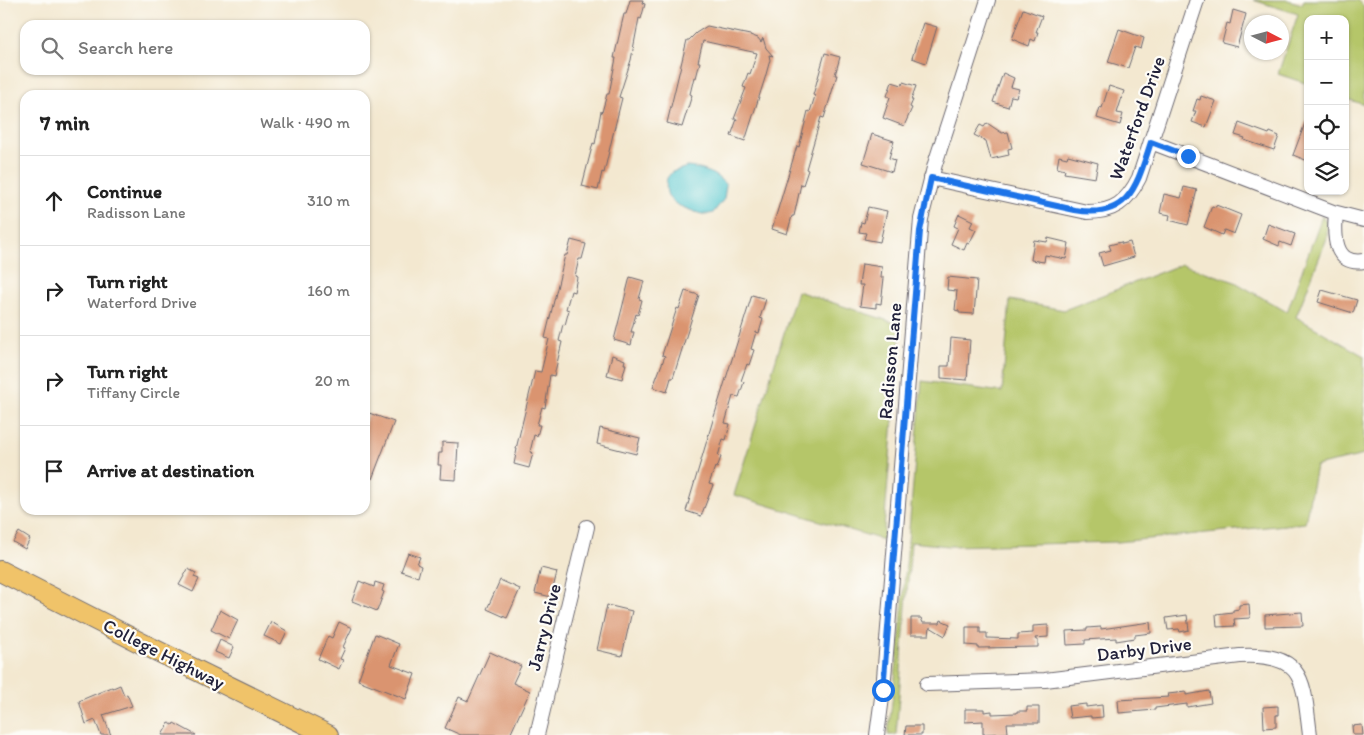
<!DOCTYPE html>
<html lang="en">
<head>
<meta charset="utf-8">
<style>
	body { margin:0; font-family:Itim,sans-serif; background:#f2f2f2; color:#222 }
	.controls { position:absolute; right:15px; top:15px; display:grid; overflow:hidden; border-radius:10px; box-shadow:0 1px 4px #0004 }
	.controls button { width:45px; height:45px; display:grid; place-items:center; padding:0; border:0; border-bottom:1px solid #e0e0e0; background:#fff; color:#222; font:25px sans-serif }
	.compass { position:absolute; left:1244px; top:15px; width:45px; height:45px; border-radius:50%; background:#fff; box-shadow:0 1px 4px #0004; rotate:96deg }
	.stop { position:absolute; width:15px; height:15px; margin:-11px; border:4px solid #1a73e8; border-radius:50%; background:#fff }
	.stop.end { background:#1a73e8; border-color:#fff; box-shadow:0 1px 5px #0008 }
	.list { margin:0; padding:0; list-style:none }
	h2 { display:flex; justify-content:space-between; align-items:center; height:65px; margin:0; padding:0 20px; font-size:21px }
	h2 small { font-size:16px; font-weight:400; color:#767676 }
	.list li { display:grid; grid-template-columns:32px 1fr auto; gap:15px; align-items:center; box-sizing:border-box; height:90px; padding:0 20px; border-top:1px solid #e0e0e0 }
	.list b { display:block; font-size:19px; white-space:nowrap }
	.list p { margin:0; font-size:16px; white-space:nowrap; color:#767676 }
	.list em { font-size:16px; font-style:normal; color:#767676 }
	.icon { flex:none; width:28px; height:28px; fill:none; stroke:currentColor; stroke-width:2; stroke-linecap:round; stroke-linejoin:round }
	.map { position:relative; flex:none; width:1364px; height:735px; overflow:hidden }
	.search { position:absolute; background:#fff; box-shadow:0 1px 4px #0004; left:20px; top:20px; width:350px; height:55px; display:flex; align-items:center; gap:12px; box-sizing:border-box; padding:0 18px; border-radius:15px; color:#767676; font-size:19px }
	.panel { position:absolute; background:#fff; box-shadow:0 1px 4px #0004; left:20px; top:90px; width:350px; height:425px; border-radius:15px }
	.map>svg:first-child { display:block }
	.green { fill:#b5c669; stroke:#6c7452 }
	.water { fill:#5bc9d0; stroke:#3e7686 }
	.building { fill:#da946f }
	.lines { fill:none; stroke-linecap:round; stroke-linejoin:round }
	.minor-casing { stroke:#6b676f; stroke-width:16 }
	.highway-casing { stroke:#6b676f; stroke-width:22 }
	.minor { stroke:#fff; stroke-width:14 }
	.highway { stroke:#f0c369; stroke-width:20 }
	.route { stroke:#1a73e8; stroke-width:6 }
	.labels { text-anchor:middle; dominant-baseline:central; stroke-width:4.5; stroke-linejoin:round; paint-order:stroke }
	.street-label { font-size:19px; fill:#22223b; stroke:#fdfcf7 }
</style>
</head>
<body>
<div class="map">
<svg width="1364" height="735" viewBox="0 0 1364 735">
	<rect width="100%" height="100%" fill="#fdfcf7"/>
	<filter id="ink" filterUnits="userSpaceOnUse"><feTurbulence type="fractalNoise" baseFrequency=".02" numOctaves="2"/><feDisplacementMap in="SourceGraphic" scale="10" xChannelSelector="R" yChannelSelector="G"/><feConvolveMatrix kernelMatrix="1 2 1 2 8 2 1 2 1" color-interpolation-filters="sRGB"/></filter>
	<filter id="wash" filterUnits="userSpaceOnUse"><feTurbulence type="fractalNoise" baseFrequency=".0096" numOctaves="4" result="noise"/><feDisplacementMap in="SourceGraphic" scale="20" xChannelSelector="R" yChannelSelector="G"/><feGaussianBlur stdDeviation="1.12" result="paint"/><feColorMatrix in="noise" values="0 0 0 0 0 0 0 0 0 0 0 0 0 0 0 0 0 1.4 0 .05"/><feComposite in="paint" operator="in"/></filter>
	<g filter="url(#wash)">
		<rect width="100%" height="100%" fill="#f3e8d0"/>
		<path class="green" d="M 1253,0 L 1288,0 L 1302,4 L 1304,0 L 1357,0 L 1364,7 L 1364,105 L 1345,98 L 1345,19 L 1308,19 L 1308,84 L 1278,74 L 1298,14 Z
			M 1322,216 L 1327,224 L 1327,238 L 1296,317 L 1364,356 L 1364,455 L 1316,466 L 1305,523 L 1118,542 L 949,546 L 911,542 L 896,735 L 888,735 L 899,645 L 922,381 L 1002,392 L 1010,300 L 1064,310 L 1182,264 L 1235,282 L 1287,312 Z
			M 797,291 L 901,325 L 883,540 L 734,495 Z"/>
		<path class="water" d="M 687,167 C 701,168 716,173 726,185 L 724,199 L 713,213 C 704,216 698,213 690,210 C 671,203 664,199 667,178 L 672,172 Z"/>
		<g id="blocks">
			<path class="building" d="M 630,0 L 643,0 L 642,3 L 645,4 L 641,19 L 639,18 L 631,60 L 619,97 L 622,98 L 614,130 L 604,173 L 602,172 L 598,190 L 582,186 L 593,143 L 595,144 L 601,111 L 602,112 L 607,94 L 609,94 L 616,58 L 614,58 L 624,14 L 626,14 Z
				M 1023,9 L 1042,16 L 1036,32 L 1038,32 L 1035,41 L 1031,39 L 1029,46 L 1012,39 Z
				M 1233,10 L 1246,14 L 1237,47 L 1222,43 L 1227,23 L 1230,24 Z
				M 923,23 L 937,27 L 926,63 L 912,58 Z
				M 707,26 L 750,35 L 758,38 L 761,42 L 763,38 L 766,48 L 773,56 L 769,55 L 770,60 L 765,78 L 745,141 L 731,136 L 737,119 L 734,119 L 746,88 L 743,87 L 748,73 L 750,74 L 757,53 L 703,41 L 698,62 L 700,62 L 696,78 L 694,77 L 690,94 L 692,95 L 682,127 L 667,123 L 687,40 L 689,40 L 696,33 Z
				M 1119,29 L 1144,38 L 1141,49 L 1135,47 L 1128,68 L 1108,62 Z
				M 825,53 L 840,57 L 835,75 L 837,75 L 824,118 L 821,117 L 806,169 L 808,170 L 803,185 L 801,184 L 794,216 L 792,216 L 787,234 L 772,229 L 797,146 L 799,147 L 808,111 L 810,112 L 815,96 L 813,95 Z
				M 1003,73 L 1014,78 L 1011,87 L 1019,89 L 1016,97 L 1011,96 L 1008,107 L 993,102 Z
				M 892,82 L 902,85 L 903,82 L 916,86 L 911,100 L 913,100 L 910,107 L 912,108 L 904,126 L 883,118 L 890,97 L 887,96 Z
				M 1109,86 L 1124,91 L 1117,113 L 1123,114 L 1120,125 L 1097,118 L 1100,107 L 1102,108 Z
				M 1201,96 L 1216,101 L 1206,127 L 1192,122 L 1196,111 L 1193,111 L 1197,99 L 1200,100 Z
				M 1307,118 L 1308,118 L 1308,161 L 1293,155 Z
				M 987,123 L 1002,133 L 1008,132 L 1012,148 L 1008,149 L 1009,155 L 991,159 L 986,141 L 974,135 L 980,125 L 984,127 Z
				M 1239,123 L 1269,134 L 1270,132 L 1279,136 L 1274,150 L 1244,140 L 1245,138 L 1235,135 Z
				M 872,134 L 894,141 L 889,158 L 895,160 L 892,172 L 863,163 Z
				M 1068,155 L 1098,163 L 1095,178 L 1064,173 L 1065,170 L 1057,168 L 1059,156 L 1067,158 Z
				M 1184,187 L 1197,190 L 1188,225 L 1169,220 L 1170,215 L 1160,213 L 1164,194 L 1181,198 Z
				M 1216,205 L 1241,215 L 1234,234 L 1224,230 L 1222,235 L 1204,227 L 1212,206 L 1216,207 Z
				M 868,207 L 887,211 L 880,242 L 864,239 L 866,233 L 859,232 L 861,222 L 864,223 Z
				M 959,214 L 973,221 L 970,227 L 976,230 L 969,244 L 967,243 L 964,250 L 951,244 L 958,228 L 954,226 Z
				M 1268,224 L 1295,234 L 1291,246 L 1280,242 L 1279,246 L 1263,239 Z
				M 1048,238 L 1069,243 L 1066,259 L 1045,255 L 1044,262 L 1031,260 L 1034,240 L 1047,242 Z
				M 571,240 L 586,244 L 582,259 L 579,259 L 575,276 L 577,277 L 574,292 L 571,291 L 566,309 L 569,310 L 565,325 L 563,324 L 559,341 L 562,342 L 554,376 L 550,375 L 545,408 L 542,407 L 537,425 L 540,425 L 537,436 L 534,435 L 530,452 L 533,453 L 529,468 L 514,464 L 517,449 L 516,449 L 535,371 L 541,372 L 549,339 L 545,338 L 565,255 L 567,255 Z
				M 1121,242 L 1122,244 L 1130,242 L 1134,257 L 1103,266 L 1099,253 L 1111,250 L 1109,245 Z
				M 862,264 L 882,267 L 881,278 L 884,278 L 881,304 L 876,303 L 876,308 L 860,306 L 863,285 L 859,285 Z
				M 630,277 L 644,281 L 639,299 L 642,300 L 638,315 L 636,314 L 631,332 L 634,332 L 631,345 L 614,340 Z
				M 948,277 L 977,280 L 974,314 L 959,313 L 959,311 L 955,310 L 957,291 L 947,290 Z
				M 1322,290 L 1357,300 L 1353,313 L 1318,302 Z
				M 685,291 L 699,295 L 673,378 L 671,378 L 667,392 L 653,387 L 665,356 L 662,355 L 677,308 L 679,309 Z
				M 752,295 L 766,299 L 760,318 L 763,319 L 759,333 L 756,332 L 751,349 L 754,350 L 749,365 L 747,364 L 741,381 L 744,382 L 739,397 L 733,396 L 725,423 L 730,424 L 726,440 L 723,439 L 718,456 L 721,457 L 717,468 L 715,467 L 709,484 L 713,485 L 701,516 L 686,511 L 713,420 Z
				M 951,338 L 970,340 L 967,380 L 941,378 L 941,366 L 949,366 Z
				M 612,355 L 625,360 L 624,364 L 626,364 L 622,379 L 607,375 Z
				M 369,413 L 394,422 L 372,479 L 365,476 L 365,422 Z
				M 600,428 L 640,438 L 636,454 L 597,444 Z
				M 442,442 L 458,443 L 456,480 L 440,479 L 441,465 L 438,465 L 439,453 L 442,453 Z
				M 19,532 L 30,539 L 25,549 L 13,542 Z
				M 408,553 L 420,557 L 417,564 L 421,566 L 418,577 L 401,571 Z
				M 541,568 L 557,572 L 551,597 L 535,593 Z
				M 188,569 L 196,573 L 194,577 L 199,579 L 193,592 L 179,585 Z
				M 500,580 L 520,589 L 507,618 L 487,609 Z
				M 359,581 L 374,587 L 375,582 L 384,585 L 382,591 L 384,592 L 377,611 L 352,601 Z
				M 1249,604 L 1250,618 L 1234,619 L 1235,626 L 1217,627 L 1216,614 L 1233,612 L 1233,610 L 1239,609 L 1239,605 Z
				M 607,605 L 632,611 L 622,656 L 597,650 Z
				M 220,610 L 238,620 L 229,639 L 211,630 Z
				M 1302,612 L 1303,626 L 1265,627 L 1265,615 Z
				M 1187,615 L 1189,630 L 1180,632 L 1179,629 L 1168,630 L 1166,618 Z
				M 911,618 L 921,618 L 923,623 L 940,623 L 941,620 L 950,624 L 945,636 L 930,627 L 929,635 L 911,635 Z
				M 271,622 L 287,631 L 281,644 L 264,636 Z
				M 339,622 L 352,628 L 343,647 L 345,648 L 340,659 L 343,660 L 339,669 L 318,659 L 328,636 L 332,638 Z
				M 1150,622 L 1151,633 L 1135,635 L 1135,638 L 1116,641 L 1116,638 L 1085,640 L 1085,644 L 1067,645 L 1066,631 L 1087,630 L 1087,628 L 1101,627 L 1101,629 Z
				M 1048,625 L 1048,637 L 1035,638 L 1036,640 L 1038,640 L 1038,647 L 978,648 L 978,646 L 966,645 L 966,627 L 980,627 L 980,633 L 987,633 L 987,638 L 1018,639 L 1018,634 L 1033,633 L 1033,626 Z
				M 375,634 L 399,644 L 391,665 L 415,674 L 406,699 L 358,680 Z
				M 220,640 L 234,647 L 229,658 L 215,652 Z
				M 490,652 L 521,666 L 513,683 L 530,691 L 510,735 L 461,735 L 445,728 L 459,697 L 468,701 Z
				M 120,685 L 124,695 L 127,694 L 132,706 L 103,715 L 111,735 L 101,735 L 95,720 L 86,724 L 79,701 L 112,687 L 113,688 Z
				M 1209,691 L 1211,703 L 1187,707 L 1187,704 L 1155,708 L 1155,710 L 1119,713 L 1118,700 L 1169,697 L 1168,694 L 1186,692 L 1186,695 Z
				M 1086,704 L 1086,707 L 1102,705 L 1103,717 L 1091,718 L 1091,716 L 1070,718 L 1068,706 Z
				M 1278,706 L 1278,715 L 1276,715 L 1276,727 L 1264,728 L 1263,707 Z
				M 1027,707 L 1039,707 L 1039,723 L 1007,723 L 1008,733 L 983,734 L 983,721 L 965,722 L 965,709 L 984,709 L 984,712 L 992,711 L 992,714 L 1017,713 L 1017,711 L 1027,711 Z
				M 169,723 L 173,725 L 174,723 L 196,735 L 162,735 Z
				M 1362,725 L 1363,735 L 1353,735 L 1352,726 Z
				M 906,726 L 922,726 L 922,735 L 905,735 Z"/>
		</g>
	</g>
	<g filter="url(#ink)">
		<use href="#blocks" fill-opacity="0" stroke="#6b676f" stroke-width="1"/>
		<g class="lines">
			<g class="minor-casing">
				<path id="minor" d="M 1151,142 L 1333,212 L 1364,220
					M 931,178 L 1087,212 C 1114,212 1127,202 1139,178 L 1197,0
					M 1336,213 C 1334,234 1333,266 1364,261
					M 927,684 L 1045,680 L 1240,656 C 1306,653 1303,681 1310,735
					M 537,735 L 587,527
					M 877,735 L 883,690 L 921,219 L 935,164 L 988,0"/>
			</g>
			<g class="highway-casing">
				<path id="highway" d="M 0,571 L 141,643 L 328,735"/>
			</g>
			<use href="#minor" class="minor"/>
			<use href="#highway" class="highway"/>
		</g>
	</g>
	<g class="lines" filter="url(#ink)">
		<path class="route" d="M 883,690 L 920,231 L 931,178 L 1075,210 C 1130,220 1137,184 1151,142 L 1188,156"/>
	</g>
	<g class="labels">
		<g class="street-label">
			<text transform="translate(1137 118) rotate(-70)">Waterford Drive</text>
			<text transform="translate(890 361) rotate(-85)">Radisson Lane</text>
			<text transform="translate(544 627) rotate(-76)">Jarry Drive</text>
			<text transform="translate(1144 649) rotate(-7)">Darby Drive</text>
			<text transform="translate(164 654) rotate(27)">College Highway</text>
		</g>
	</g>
</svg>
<div class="controls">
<button>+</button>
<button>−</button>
<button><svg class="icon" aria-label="locate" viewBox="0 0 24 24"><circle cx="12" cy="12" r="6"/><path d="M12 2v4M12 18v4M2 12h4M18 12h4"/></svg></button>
<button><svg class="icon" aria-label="layers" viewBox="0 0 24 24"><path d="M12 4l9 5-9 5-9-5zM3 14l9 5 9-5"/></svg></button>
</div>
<svg class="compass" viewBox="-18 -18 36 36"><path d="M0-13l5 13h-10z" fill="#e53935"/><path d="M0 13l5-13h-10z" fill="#767676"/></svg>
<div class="stop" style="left:883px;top:690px"></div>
<div class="stop end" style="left:1188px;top:156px"></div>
<div class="search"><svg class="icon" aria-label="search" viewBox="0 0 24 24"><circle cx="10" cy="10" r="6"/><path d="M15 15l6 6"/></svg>Search here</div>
<section class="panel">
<h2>7 min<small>Walk · 490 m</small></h2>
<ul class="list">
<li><svg class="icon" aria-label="ahead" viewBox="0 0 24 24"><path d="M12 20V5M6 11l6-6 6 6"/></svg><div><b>Continue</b><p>Radisson Lane</p></div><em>310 m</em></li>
<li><svg class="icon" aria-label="right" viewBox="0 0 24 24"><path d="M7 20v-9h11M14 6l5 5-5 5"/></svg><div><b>Turn right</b><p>Waterford Drive</p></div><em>160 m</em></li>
<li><svg class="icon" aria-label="right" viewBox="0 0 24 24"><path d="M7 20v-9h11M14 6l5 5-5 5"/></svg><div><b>Turn right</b><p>Tiffany Circle</p></div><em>20 m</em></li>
<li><svg class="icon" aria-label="arrive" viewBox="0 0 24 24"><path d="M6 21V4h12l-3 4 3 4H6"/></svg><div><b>Arrive at destination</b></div></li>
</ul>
</section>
</div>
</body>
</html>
